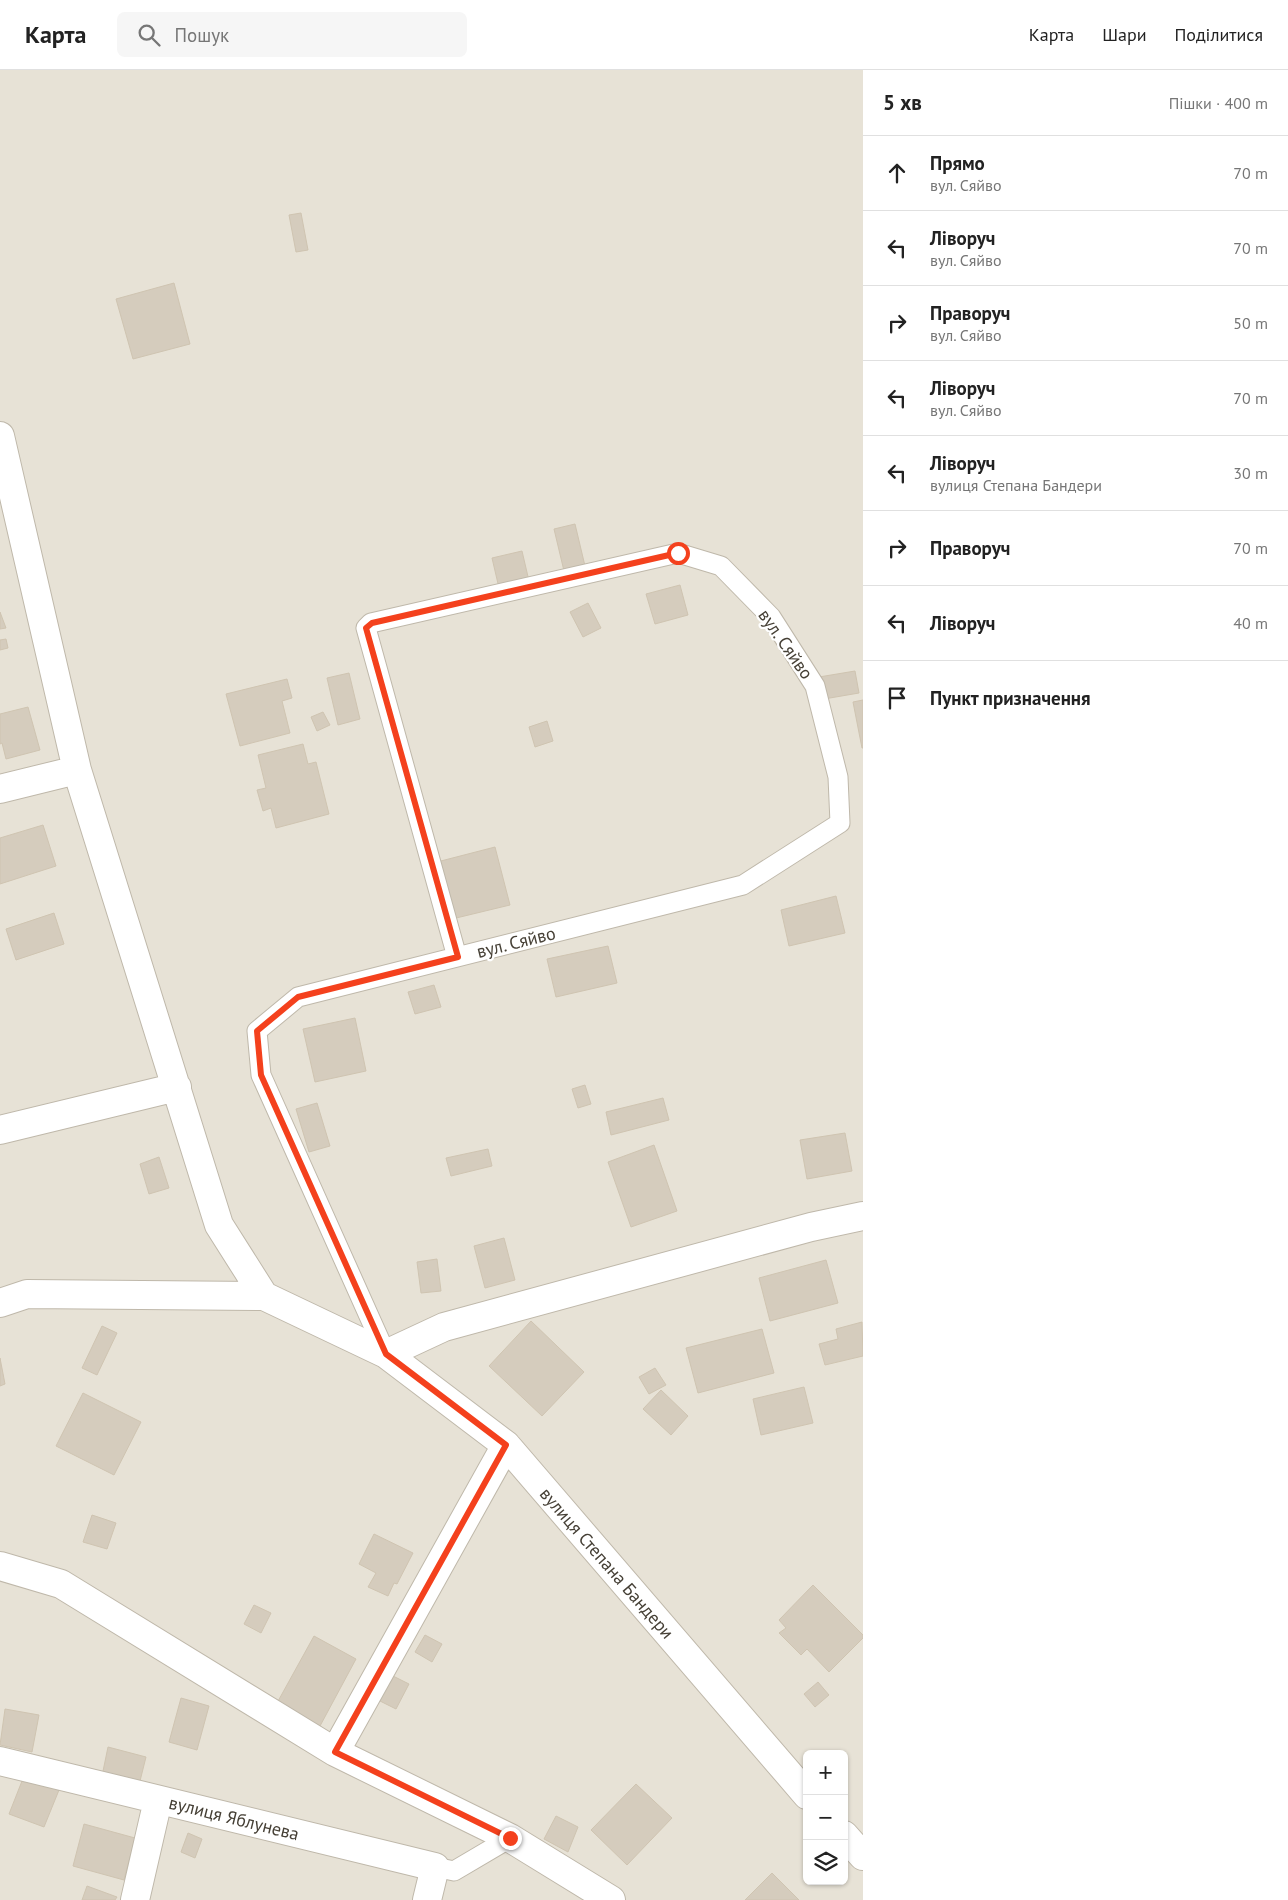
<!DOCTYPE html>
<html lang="uk">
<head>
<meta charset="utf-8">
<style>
	body { margin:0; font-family:"PT Sans",sans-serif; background:#f6f6f6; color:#222 }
	.controls { position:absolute; right:15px; bottom:15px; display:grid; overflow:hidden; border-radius:8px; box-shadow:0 1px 4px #0004 }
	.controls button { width:45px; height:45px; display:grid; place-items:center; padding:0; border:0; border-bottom:1px solid #e0e0e0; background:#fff; color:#222; font:25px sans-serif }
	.stop { position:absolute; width:15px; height:15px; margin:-11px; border:4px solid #f4411d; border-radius:50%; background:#fff }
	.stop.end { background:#f4411d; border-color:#fff; box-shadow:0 1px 5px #0008 }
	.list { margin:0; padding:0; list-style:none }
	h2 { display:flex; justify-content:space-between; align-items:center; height:65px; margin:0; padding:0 20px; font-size:21px }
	h2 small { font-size:16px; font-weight:400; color:#767676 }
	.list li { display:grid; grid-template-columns:32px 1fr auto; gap:15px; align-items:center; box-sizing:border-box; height:75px; padding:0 20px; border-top:1px solid #e0e0e0 }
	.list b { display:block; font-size:19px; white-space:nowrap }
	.list p { margin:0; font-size:16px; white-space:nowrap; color:#767676 }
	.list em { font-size:16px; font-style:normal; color:#767676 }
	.icon { flex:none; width:28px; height:28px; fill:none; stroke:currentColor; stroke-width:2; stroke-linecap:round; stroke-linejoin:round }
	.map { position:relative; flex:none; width:863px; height:1830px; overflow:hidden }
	header { display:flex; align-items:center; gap:30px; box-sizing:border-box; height:70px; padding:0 25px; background:#fff; border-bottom:1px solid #e0e0e0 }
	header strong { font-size:24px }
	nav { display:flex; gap:28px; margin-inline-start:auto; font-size:18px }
	.search { width:350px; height:45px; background:#f6f6f6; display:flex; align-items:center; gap:12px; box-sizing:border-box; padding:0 18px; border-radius:8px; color:#767676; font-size:19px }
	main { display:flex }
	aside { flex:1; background:#fff }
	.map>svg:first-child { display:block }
	.residential { fill:#e7e2d6; fill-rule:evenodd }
	.building { fill:#d5ccbd; stroke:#cfc4b1 }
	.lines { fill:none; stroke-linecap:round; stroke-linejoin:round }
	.service-casing { stroke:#bfb8aa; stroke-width:21 }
	.minor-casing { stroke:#bfb8aa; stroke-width:30 }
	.service { stroke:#fff; stroke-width:19 }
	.minor { stroke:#fff; stroke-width:28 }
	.route { stroke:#f4411d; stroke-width:6 }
	.labels { text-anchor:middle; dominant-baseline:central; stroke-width:4.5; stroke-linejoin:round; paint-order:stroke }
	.street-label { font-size:18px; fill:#464036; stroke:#fff }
</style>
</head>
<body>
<header>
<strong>Карта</strong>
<div class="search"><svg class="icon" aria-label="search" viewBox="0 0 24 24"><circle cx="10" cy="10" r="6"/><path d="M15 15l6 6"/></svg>Пошук</div>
<nav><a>Карта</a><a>Шари</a><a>Поділитися</a></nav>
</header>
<main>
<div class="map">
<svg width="863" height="1830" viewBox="0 0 863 1830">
	<rect width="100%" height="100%" fill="#f3f0e7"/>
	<path class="residential" d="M 0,0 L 863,0 L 863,1830 L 0,1830 ZM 807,1684 L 844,1684 L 844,1811 L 807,1811 Z"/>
	<path class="building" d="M 301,143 L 308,180 L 296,182 L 289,145 Z
		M 174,213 L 190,274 L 133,289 L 116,229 Z
		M 575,454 L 585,496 L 564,501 L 554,459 Z
		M 522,481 L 529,511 L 499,518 L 492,488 Z
		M 680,515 L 688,545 L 655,554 L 646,524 Z
		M 588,533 L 601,558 L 583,567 L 570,542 Z
		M 0,542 L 6,558 L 0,559 Z
		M 6,569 L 8,578 L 0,580 L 0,570 Z
		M 855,601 L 859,623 L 824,629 L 819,607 Z
		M 349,603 L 360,649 L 338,655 L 327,608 Z
		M 287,609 L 292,628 L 282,631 L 290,663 L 240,676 L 226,624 Z
		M 863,630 L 863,678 L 862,678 L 853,632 Z
		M 28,637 L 40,680 L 6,689 L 2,673 L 0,674 L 0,644 Z
		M 323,642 L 330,655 L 317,661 L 311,647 Z
		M 547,651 L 553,671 L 535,677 L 529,657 Z
		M 303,674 L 308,694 L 316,692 L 329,744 L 276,758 L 271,738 L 263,741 L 257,720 L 266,718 L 258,685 Z
		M 43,755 L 56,796 L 0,814 L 0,768 Z
		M 495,777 L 510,835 L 452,849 L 437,792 Z
		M 836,826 L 845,863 L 789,876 L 781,840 Z
		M 54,843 L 64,874 L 16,890 L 6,859 Z
		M 608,876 L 617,913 L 556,927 L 547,889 Z
		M 434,915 L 441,937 L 415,944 L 408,922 Z
		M 355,948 L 366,1001 L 315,1012 L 303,959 Z
		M 585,1015 L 591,1034 L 578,1038 L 572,1019 Z
		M 663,1028 L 669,1050 L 611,1065 L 606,1042 Z
		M 317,1033 L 330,1076 L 309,1082 L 296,1039 Z
		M 845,1063 L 852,1101 L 807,1109 L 800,1070 Z
		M 654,1075 L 677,1141 L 631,1157 L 608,1092 Z
		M 488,1079 L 492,1096 L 451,1106 L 446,1088 Z
		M 159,1087 L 169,1118 L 149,1124 L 140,1094 Z
		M 504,1168 L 515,1210 L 485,1218 L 474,1176 Z
		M 437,1189 L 441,1221 L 421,1223 L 417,1192 Z
		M 826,1190 L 838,1233 L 770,1251 L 759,1208 Z
		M 531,1251 L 584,1302 L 542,1346 L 489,1296 Z
		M 862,1252 L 863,1286 L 825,1295 L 819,1274 L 838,1269 L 836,1259 Z
		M 102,1256 L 117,1263 L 97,1305 L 82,1298 Z
		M 762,1259 L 774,1303 L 698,1323 L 686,1278 Z
		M 0,1288 L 5,1314 L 0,1316 Z
		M 655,1298 L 666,1315 L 649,1324 L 639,1307 Z
		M 804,1317 L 813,1353 L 761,1365 L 753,1329 Z
		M 661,1320 L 688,1346 L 671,1365 L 643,1339 Z
		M 83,1323 L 141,1352 L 114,1405 L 56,1376 Z
		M 92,1445 L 116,1453 L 107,1479 L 83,1472 Z
		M 374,1464 L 413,1483 L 397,1514 L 394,1513 L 388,1526 L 368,1517 L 376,1503 L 359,1494 Z
		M 813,1515 L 863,1565 L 863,1568 L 829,1602 L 807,1579 L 801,1585 L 779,1563 L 786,1558 L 779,1550 Z
		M 254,1535 L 271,1543 L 261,1563 L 244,1554 Z
		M 425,1565 L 442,1574 L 432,1592 L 415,1582 Z
		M 314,1566 L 356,1589 L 320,1656 L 277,1633 Z
		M 391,1605 L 409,1614 L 396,1639 L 378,1630 Z
		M 818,1612 L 829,1625 L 815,1637 L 804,1624 Z
		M 181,1628 L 209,1636 L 197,1680 L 169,1672 Z
		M 5,1639 L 39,1645 L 32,1682 L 0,1675 Z
		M 108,1677 L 146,1687 L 139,1715 L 102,1706 Z
		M 24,1706 L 59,1720 L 44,1757 L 9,1744 Z
		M 636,1714 L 672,1748 L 627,1795 L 591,1760 Z
		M 556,1746 L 578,1757 L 568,1782 L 544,1769 Z
		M 84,1754 L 135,1768 L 124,1810 L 73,1796 Z
		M 188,1763 L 202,1769 L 195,1788 L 181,1782 Z
		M 772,1803 L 799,1830 L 745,1830 Z
		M 87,1816 L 117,1827 L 115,1830 L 82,1830 Z"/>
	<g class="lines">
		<g class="service-casing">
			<path id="service" d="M 386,1284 L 261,1005 L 257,961 L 298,927 L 743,815 L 840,753 L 838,707 L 815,616 L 771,547 L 721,496 L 678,483 L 371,553 L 366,558 L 457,887
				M 435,1797 L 454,1801 L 510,1768"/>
		</g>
		<g class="minor-casing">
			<path id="minor" d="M 0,366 L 77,700 L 219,1155 L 264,1226 L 386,1284 L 506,1375 L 807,1725
				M 0,719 L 77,700
				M 0,1060 L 177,1017
				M 0,1233 L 27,1224 L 264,1226
				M 386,1284 L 444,1257 L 811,1157 L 863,1146
				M 0,1496 L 61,1514 L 335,1682 L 510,1768 L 611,1830
				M 335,1682 L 506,1375
				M 0,1691 L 435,1797 L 427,1830
				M 844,1765 L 863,1786
				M 135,1830 L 158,1730"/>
		</g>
		<use href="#service" class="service"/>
		<use href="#minor" class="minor"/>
	</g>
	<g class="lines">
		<path class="route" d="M 510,1768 L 335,1682 L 506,1375 L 386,1284 L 261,1005 L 257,961 L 298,927 L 458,887 L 366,558 L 372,553 L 678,483"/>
	</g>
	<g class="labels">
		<g class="street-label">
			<text transform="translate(786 574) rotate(55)">вул. Сяйво</text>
			<text transform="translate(516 872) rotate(-14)">вул. Сяйво</text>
			<text transform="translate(607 1493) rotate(49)">вулиця Степана Бандери</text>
			<text transform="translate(234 1748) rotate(14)">вулиця Яблунева</text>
		</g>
	</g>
</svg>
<div class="controls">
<button>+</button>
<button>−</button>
<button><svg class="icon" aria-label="layers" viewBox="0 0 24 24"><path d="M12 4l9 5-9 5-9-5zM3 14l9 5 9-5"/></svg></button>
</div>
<div class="stop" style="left:678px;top:483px"></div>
<div class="stop end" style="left:510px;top:1768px"></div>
</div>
<aside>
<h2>5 хв<small>Пішки · 400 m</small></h2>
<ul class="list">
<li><svg class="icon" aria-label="ahead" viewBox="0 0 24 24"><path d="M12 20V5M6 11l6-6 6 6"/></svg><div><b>Прямо</b><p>вул. Сяйво</p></div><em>70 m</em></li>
<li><svg class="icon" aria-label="left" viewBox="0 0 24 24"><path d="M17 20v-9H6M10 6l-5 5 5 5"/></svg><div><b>Ліворуч</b><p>вул. Сяйво</p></div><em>70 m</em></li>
<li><svg class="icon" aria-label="right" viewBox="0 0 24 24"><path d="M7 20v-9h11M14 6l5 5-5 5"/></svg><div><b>Праворуч</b><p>вул. Сяйво</p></div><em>50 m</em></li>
<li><svg class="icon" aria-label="left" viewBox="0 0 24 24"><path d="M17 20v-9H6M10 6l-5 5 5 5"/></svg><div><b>Ліворуч</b><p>вул. Сяйво</p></div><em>70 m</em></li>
<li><svg class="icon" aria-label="left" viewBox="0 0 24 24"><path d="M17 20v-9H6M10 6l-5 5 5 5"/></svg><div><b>Ліворуч</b><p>вулиця Степана Бандери</p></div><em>30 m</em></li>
<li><svg class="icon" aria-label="right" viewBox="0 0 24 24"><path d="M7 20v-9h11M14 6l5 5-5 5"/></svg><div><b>Праворуч</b></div><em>70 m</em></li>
<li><svg class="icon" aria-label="left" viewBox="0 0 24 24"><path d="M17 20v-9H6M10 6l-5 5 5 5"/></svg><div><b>Ліворуч</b></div><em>40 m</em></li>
<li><svg class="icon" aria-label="arrive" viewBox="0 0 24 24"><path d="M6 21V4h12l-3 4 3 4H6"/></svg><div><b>Пункт призначення</b></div></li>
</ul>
</aside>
</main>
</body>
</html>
